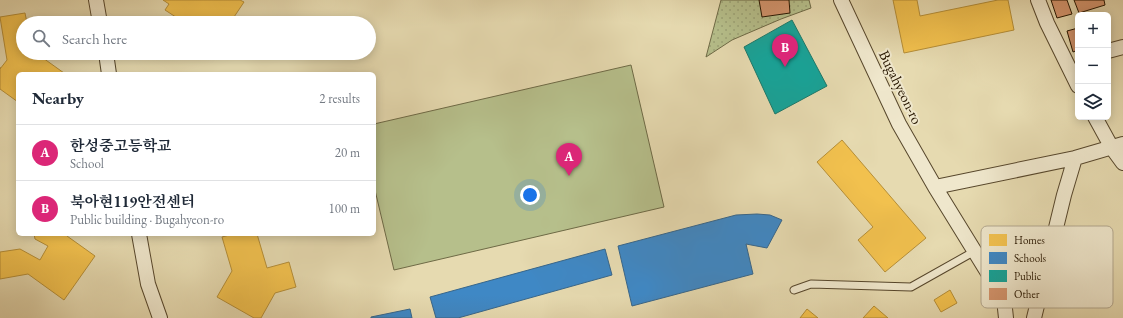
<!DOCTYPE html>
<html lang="en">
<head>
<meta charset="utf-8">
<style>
	body { margin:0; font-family:"EB Garamond","Noto Serif KR",serif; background:#f2f2f3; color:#1f2937 }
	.controls { position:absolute; right:12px; top:12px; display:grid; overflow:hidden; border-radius:6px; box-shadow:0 2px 10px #0003 }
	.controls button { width:36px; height:36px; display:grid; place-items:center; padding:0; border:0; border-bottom:1px solid #e0e1e3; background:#fff; color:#1f2937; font:20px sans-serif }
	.you { position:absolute; left:530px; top:195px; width:14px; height:14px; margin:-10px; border:3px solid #fff; border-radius:50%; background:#1a73e8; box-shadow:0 0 0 6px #1a73e833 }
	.badge { display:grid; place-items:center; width:26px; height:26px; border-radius:50%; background:#db2777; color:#fff; font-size:13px; font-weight:700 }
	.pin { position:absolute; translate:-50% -33px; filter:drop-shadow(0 1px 2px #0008) }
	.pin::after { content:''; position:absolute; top:21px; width:14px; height:12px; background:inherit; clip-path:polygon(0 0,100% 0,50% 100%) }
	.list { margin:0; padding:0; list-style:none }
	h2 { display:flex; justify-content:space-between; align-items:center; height:52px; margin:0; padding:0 16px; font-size:17px }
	h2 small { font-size:13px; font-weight:400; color:#747a83 }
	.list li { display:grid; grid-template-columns:26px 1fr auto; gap:12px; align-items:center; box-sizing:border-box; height:56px; padding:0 16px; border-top:1px solid #e0e1e3 }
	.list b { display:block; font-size:15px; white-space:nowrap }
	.list p { margin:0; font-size:13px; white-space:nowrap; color:#747a83 }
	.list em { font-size:13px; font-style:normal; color:#747a83 }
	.icon { flex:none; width:22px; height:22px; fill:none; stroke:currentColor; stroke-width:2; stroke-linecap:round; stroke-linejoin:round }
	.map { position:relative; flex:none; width:1123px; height:318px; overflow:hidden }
	.search { position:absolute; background:#fff; box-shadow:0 2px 10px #0003; left:16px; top:16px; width:360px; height:44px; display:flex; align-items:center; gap:10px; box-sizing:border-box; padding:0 14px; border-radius:22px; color:#747a83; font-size:15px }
	.panel { position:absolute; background:#fff; box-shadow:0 2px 10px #0003; left:16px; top:72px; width:360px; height:164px; border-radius:6px }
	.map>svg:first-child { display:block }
	.park { fill:url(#park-dots); stroke:#6e6a46 }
	.pitch { fill:#b6bf8b; stroke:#6e6a46 }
	.homes { fill:#f2c14e; stroke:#b58e37 }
	.schools { fill:#3f88c5; stroke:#38668a }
	.public { fill:#17a398; stroke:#1c796a }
	.building { fill:#d4956e; stroke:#271600 }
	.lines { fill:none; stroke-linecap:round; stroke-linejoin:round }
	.lane-casing { stroke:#57472c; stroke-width:9 }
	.street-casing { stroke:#57472c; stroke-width:16 }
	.lane { stroke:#efe7cc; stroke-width:7 }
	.street { stroke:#efe7cc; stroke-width:14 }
	.labels { text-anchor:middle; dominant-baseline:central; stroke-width:4; stroke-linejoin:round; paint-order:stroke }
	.street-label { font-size:15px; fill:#271600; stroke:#efe7cc }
	.key { fill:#efe7cc; stroke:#b3a88f; stroke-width:1 }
	.key-label { font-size:11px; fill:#271600 }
</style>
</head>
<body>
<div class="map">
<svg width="1123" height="318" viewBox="0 0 1123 318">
	<defs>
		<pattern id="park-dots" width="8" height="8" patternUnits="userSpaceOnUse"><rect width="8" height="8" fill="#b6bf8b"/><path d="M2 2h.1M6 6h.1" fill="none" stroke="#9ca376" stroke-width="1.8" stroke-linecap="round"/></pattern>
	</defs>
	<rect width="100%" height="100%" fill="#e6dab0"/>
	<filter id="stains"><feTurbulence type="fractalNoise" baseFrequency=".005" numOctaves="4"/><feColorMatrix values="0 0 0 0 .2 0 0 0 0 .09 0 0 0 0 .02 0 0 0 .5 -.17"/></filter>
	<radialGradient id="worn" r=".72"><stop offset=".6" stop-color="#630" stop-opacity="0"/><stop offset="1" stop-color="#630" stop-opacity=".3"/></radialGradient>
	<path class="park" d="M 721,0 L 809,0 L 811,8 L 781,19 L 732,40 L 706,57 Z"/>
	<path class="pitch" d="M 631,65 L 664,207 L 394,270 L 374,186 L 374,124 Z"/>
	<path class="homes" d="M 163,0 L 240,0 L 244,2 L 230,23 L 213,23 L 208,20 L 206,23 L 185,23 L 165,10 L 169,4 Z
		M 893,0 L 917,0 L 920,16 L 998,0 L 1008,0 L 1014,30 L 904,53 Z
		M 25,13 L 27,23 L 23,23 L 23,53 L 36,53 L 64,73 L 18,74 L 18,102 L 0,89 L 0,67 L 0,69 L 7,60 L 0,17 Z
		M 842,140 L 926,238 L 885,272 L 858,240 L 873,227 L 817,162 Z
		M 34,234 L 67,234 L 67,236 L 95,256 L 64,300 L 28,274 L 0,279 L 0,252 L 20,249 L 40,260 L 48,246 L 35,239 Z
		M 233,234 L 257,234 L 267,268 L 289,262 L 296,287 L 275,293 L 261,318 L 254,318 L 217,297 L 232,271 L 222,237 Z
		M 950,290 L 957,303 L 941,312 L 934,300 Z
		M 874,306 L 888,318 L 863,318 Z
		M 807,309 L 818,318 L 800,318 Z"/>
	<path class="schools" d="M 757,214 L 770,215 L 782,220 L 767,248 L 746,244 L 753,274 L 632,306 L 618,246 L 736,215 Z
		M 605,249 L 612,275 L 458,318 L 436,318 L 430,297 Z
		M 410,309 L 412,318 L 371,318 L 371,317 Z"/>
	<path class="public" d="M 792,20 L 827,86 L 775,114 L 744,47 Z"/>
	<path class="building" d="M 759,0 L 789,0 L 790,13 L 762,17 Z
		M 1051,0 L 1067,0 L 1072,14 L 1057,18 Z
		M 1074,0 L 1104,0 L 1105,5 L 1079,13 Z
		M 1078,28 L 1078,50 L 1073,52 L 1067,31 Z"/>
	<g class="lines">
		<g class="lane-casing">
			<path id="lane" d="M 794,290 L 811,284 L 911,287 L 975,251"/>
		</g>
		<g class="street-casing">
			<path id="street" d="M 96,0 L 100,23
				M 841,0 L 899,124 L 935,187 L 1004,299 L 1006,318
				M 1038,0 L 1047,23 L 1078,86
				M 1108,51 L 1123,47
				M 106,53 L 109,74
				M 1095,117 L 1112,148 L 1123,163
				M 935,187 L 1075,158 L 1123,144
				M 139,234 L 148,284 L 160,318
				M 1034,318 L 1064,195 L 1075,158"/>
		</g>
		<use href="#lane" class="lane"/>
		<use href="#street" class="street"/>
	</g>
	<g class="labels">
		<g class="street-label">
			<text transform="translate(901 87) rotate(64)">Bugahyeon-ro</text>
		</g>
	</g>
	<rect x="981" y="226" width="132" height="82" rx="6" class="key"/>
	<rect x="989" y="234" width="18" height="12" fill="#f2c14e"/>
	<rect x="989" y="252" width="18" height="12" fill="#3f88c5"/>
	<rect x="989" y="270" width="18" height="12" fill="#17a398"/>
	<rect x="989" y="288" width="18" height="12" fill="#d4956e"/>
	<g class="key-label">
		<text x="1014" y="244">Homes</text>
		<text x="1014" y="262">Schools</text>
		<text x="1014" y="280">Public</text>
		<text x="1014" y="298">Other</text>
	</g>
	<rect width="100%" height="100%" filter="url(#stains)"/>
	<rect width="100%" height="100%" fill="url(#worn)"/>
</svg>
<div class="controls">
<button>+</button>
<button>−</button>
<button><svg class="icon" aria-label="layers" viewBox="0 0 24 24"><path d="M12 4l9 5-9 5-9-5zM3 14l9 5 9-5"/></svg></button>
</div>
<div class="you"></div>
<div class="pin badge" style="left:569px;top:176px">A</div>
<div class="pin badge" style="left:785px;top:67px">B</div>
<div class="search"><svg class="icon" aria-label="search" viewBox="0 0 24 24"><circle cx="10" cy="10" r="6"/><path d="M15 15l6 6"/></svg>Search here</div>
<section class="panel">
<h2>Nearby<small>2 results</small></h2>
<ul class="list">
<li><span class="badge">A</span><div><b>한성중고등학교</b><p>School</p></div><em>20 m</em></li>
<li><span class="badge">B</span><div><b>북아현119안전센터</b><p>Public building · Bugahyeon-ro</p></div><em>100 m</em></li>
</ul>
</section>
</div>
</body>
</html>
